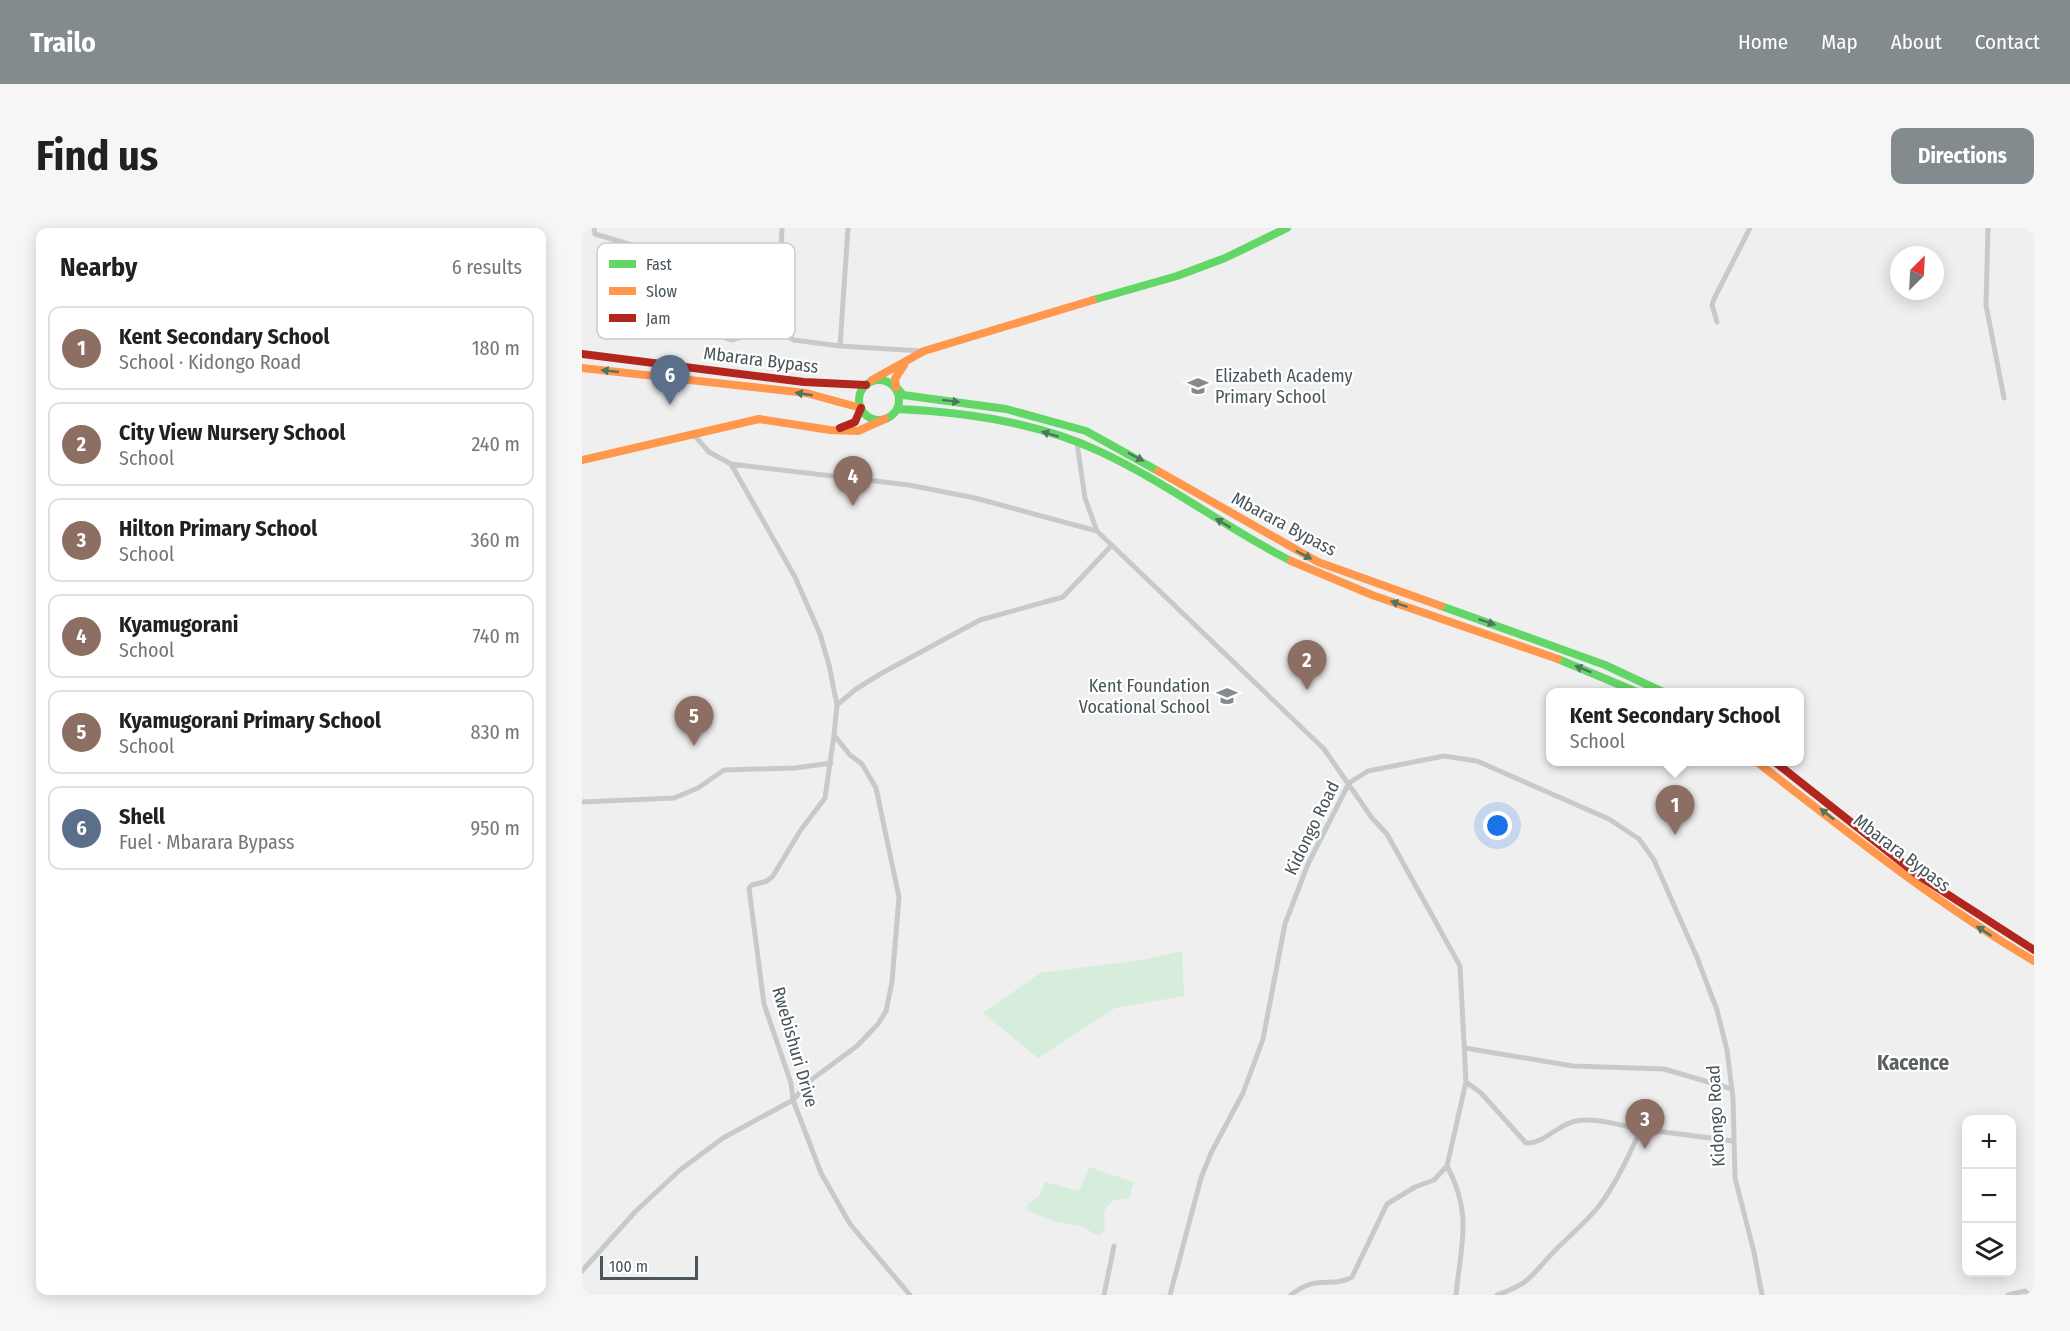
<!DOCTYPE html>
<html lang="en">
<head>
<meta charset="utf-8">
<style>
	body { margin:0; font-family:"Fira Sans Condensed",sans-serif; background:#f6f6f6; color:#202124 }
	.controls { position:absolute; right:18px; bottom:18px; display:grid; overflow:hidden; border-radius:12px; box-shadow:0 3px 15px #0003 }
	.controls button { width:54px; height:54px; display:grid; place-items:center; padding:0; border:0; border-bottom:2px solid #e0e0e0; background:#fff; color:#202124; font:30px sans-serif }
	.compass { position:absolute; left:1308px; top:18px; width:54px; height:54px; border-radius:50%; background:#fff; box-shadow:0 3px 15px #0003; rotate:24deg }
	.scale { position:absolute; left:18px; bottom:15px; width:98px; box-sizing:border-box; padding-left:6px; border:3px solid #48555a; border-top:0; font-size:16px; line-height:21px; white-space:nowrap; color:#48555a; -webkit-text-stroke:4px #fff; paint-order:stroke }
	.you { position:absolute; left:916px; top:598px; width:21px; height:21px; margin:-15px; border:4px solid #fff; border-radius:50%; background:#1a73e8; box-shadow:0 0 0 9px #1a73e833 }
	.badge { display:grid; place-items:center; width:39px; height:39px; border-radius:50%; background:#838b8e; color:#fff; font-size:20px; font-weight:700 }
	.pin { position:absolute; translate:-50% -50px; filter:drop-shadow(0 2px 3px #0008) }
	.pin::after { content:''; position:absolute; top:32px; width:21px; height:18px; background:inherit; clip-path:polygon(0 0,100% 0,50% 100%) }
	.popup { position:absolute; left:964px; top:460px; width:258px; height:78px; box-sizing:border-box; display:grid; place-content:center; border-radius:12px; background:#fff; filter:drop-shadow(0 2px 4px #0005); font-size:20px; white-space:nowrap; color:#757577 }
	.popup b { font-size:22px; color:#202124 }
	.popup::after { content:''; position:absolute; left:50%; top:100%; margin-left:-12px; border:12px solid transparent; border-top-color:#fff }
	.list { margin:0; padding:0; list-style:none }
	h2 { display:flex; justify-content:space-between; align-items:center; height:78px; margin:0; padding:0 24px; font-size:26px }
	h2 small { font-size:20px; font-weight:400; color:#757577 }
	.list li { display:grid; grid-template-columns:39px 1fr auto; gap:18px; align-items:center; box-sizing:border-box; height:84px; margin:0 12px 12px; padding:0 12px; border:2px solid #e0e0e0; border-radius:12px }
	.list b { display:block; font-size:22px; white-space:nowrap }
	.list p { margin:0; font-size:20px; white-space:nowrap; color:#757577 }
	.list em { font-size:20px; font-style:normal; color:#757577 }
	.icon { flex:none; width:33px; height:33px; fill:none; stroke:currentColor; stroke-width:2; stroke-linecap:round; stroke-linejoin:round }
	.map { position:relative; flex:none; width:1452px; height:1067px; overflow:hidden; border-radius:12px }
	header { display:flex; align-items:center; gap:36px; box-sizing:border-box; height:84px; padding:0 30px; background:#838b8e; color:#fff }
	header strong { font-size:28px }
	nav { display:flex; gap:33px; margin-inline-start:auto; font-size:21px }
	.intro { display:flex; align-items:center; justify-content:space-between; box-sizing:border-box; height:144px; padding:0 36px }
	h1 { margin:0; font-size:42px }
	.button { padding:15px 27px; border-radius:12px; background:#838b8e; color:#fff; font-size:21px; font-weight:700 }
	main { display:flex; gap:36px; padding:0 36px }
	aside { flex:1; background:#fff; border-radius:12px; box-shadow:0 3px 15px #0003 }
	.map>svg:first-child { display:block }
	.green { fill:#d6eddb }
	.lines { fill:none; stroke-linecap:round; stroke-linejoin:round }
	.street { stroke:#c7cacb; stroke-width:5 }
	.fast { stroke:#63d668; stroke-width:8 }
	.slow { stroke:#ff974d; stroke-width:8 }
	.jam { stroke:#b3261e; stroke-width:8 }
	.oneway { fill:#4f755e }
	.labels { text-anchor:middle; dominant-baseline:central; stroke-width:4.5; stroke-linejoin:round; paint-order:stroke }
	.street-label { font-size:18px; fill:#48555a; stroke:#fff }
	.poi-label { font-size:18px; fill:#48555a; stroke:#fff; text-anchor:start }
	.quarter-label { font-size:21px; font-weight:bold; fill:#5b6063; stroke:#fff }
	.key { fill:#fff; stroke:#c8ccce; stroke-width:1.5 }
	.key-label { font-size:16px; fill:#48555a }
</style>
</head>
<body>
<header>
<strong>Trailo</strong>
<nav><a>Home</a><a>Map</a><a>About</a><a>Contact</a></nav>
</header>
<div class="intro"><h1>Find us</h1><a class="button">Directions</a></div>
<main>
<aside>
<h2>Nearby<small>6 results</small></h2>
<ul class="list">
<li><span class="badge" style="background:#8d6e63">1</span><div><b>Kent Secondary School</b><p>School · Kidongo Road</p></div><em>180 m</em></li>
<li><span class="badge" style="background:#8d6e63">2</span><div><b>City View Nursery School</b><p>School</p></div><em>240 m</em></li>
<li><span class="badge" style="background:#8d6e63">3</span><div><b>Hilton Primary School</b><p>School</p></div><em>360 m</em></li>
<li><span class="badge" style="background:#8d6e63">4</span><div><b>Kyamugorani</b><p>School</p></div><em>740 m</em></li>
<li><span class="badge" style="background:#8d6e63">5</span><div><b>Kyamugorani Primary School</b><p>School</p></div><em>830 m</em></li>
<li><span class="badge" style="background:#5c6f8a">6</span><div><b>Shell</b><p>Fuel · Mbarara Bypass</p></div><em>950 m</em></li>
</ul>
</aside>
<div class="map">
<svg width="1452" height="1067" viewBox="0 0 1452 1067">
	<rect width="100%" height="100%" fill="#f0efef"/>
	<path class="green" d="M 600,723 L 602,768 L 533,780 L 456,830 L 401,785 L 458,745 L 560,732 Z
		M 507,939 L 552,954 L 547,971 L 531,972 L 522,983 L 523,1001 L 517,1008 L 498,998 L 471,993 L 445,982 L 446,976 L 457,968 L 463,954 L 497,963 Z"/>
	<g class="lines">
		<path class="street" d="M 12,0 L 13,6 L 50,17 L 52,25 L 64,39 L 69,76 L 75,83 L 149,112 L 198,98
			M 200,0 L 196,88 L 201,106 L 212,112 L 258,118
			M 266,0 L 258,118 L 340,123
			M 1406,0 L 1404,77 L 1422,170
			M 1135,94 L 1130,77 L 1132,71 L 1168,0
			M 495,215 L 503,270 L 515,303 L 742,521 L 790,590 L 805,606 L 878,738 L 884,854 L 865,938 L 852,952 L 833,959 L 805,976 L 770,1049 C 749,1061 736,1045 709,1067
			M 149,236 L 327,257 L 393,270 L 515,303
			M 255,477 L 274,461 L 300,445 L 398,392 L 481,369 L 530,317
			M 252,507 L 243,570 L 218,603 L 191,648 L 185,653 L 170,657 L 167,660 L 182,776 L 209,855 L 211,872 L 239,945 L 268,996 L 328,1067
			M 0,574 L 92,570 L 116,560 L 142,542 L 213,540 L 249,535
			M 883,820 L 991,838 L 1082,841 L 1150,861
			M 884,854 L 899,865 L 944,915 C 962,916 976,896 994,893 C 1014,889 1039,898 1059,901
			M 865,938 C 891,987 879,1015 874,1067
			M 0,1043 L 53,984 L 98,942 L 141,910 L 211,872 L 229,852 L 275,818 L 296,796 L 304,783 L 310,754 L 317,669 L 294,560 L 280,536 L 268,527 L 252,507 L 255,477 L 247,437 L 238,406 L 213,349 L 149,236 L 127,224 L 110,205
			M 522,1067 L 532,1018
			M 588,1067 L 619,950 L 629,925 L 661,865 L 681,811 L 703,696 L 726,636 L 767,555 L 786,543 L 862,528 L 895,533 L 1027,591 L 1057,611 L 1072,632 L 1114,727 L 1135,782 L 1145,822 L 1151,870 L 1153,950 L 1172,1024 L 1180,1067
			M 915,1067 C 945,1056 945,1053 966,1030 C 982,1012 1002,997 1017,978 C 1034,956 1047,927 1059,901 L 1151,913
			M 1426,1067 L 1443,1063 L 1447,1067"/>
		<path class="fast" d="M 511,72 L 595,48 L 643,30 L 705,0
			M277 172a20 20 0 1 1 40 0a20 20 0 1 1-40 0Z
			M 314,159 L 321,167 L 424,181 L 504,203 L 576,243
			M 315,181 C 384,184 456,194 519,224 C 585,255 644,300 709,333
			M 859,378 L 1023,437 L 1081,464
			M 976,431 L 1055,464"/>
		<path class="slow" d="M 0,140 L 224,165 L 279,180
			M 290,152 L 342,123 L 511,72
			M 314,159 L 313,151 L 322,137
			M 0,232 L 177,191 L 248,202 L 276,203 L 303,191
			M 576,243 L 736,334 L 859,378
			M 709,333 L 790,367 L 976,431
			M 1175,534 C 1265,604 1354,675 1452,733"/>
		<path class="jam" d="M 0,126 L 222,154 L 284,157
			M 258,200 L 273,194 L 279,180
			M 1193,534 L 1337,648 L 1452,722"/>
	</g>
	<defs><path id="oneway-solid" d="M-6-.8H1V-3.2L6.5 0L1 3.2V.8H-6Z" transform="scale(1.5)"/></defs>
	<g class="oneway">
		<use href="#oneway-solid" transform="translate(28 143) rotate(-174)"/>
		<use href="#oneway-solid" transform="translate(222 166) rotate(-171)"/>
		<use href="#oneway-solid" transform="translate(369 173) rotate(7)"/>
		<use href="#oneway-solid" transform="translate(468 206) rotate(-163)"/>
		<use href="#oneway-solid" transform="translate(554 229) rotate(28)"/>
		<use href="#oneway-solid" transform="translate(641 295) rotate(-149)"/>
		<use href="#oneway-solid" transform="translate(722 327) rotate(28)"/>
		<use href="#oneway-solid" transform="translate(817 376) rotate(-161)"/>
		<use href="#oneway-solid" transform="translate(905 394) rotate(19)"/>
		<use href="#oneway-solid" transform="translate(1001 441) rotate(-158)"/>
		<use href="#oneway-solid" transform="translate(1245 586) rotate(-142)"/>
		<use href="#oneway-solid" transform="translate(1402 703) rotate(-147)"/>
	</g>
	<defs>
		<g id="school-bare" transform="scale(1.62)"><path d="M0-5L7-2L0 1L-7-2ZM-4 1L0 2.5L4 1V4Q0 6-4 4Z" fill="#838b8e" stroke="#fff" stroke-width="2.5" paint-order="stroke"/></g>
	</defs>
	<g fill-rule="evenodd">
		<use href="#school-bare" x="616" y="158"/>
		<use href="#school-bare" x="645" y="468"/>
	</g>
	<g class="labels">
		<g class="street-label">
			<text transform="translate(179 132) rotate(7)">Mbarara Bypass</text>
			<text transform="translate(702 296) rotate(28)">Mbarara Bypass</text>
			<text transform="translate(730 600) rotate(-64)">Kidongo Road</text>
			<text transform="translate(1320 625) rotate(37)">Mbarara Bypass</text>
			<text transform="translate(213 819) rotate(74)">Rwebishuri Drive</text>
			<text transform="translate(1134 888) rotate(-93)">Kidongo Road</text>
		</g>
		<g class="poi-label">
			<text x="633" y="148">Elizabeth Academy<tspan x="633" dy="21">Primary School</tspan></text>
			<text x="628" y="458" text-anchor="end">Kent Foundation<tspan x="628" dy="21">Vocational School</tspan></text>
		</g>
		<g class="quarter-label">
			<text x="1331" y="835">Kacence</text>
		</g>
	</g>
	<rect x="15" y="15" width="198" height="96" rx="9" class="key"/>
	<rect x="27" y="32" width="27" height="8" fill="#63d668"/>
	<rect x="27" y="59" width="27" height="8" fill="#ff974d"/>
	<rect x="27" y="86" width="27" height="8" fill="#b3261e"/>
	<g class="key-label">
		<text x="64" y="42">Fast</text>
		<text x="64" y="69">Slow</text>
		<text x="64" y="96">Jam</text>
	</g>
</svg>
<div class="controls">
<button>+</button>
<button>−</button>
<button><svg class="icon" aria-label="layers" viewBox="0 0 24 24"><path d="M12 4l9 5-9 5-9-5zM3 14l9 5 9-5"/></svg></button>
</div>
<svg class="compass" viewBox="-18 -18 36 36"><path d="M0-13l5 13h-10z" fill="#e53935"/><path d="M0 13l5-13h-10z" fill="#757577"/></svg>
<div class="scale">100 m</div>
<div class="you"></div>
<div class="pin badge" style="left:1093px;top:607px;background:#8d6e63">1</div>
<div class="popup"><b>Kent Secondary School</b>School</div>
<div class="pin badge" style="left:725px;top:462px;background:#8d6e63">2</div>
<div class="pin badge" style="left:1063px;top:921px;background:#8d6e63">3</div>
<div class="pin badge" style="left:271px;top:278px;background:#8d6e63">4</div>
<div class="pin badge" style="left:112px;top:518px;background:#8d6e63">5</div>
<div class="pin badge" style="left:88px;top:177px;background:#5c6f8a">6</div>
</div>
</main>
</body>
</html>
